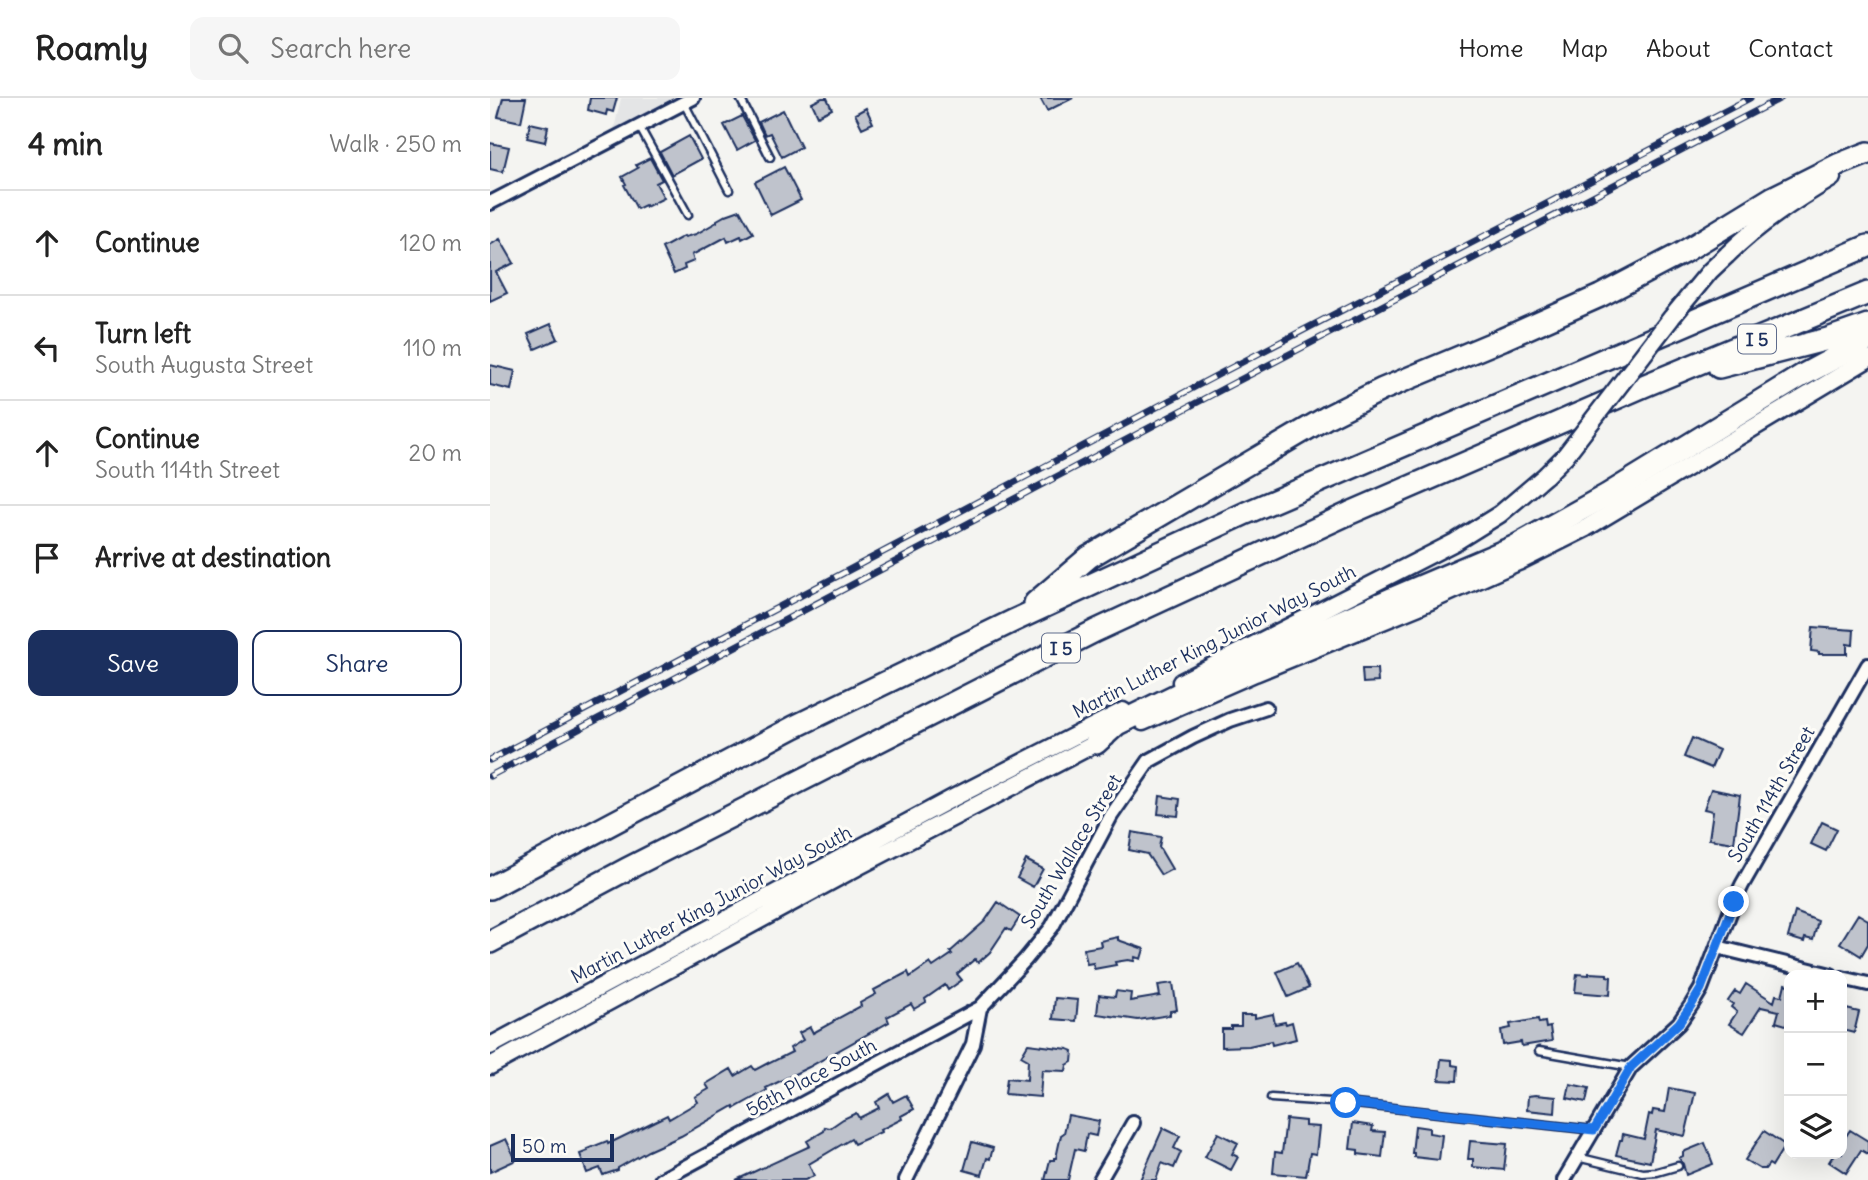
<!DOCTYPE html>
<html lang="en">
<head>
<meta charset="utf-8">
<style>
	body { margin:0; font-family:Delius,sans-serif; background:#f6f6f6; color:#222 }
	.controls { position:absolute; right:21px; bottom:21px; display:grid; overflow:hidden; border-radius:14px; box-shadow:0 7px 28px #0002 }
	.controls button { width:63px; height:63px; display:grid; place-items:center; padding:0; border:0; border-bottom:2px solid #e0e0e0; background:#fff; color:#222; font:35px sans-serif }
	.scale { position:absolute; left:21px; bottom:18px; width:103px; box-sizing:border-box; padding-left:7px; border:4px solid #1b2f5e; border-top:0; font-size:19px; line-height:24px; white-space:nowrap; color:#1b2f5e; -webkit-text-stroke:5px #fdfcf7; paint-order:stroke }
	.stop { position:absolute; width:21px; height:21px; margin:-16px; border:5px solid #1a73e8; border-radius:50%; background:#fff }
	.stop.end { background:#1a73e8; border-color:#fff; box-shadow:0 2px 7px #0008 }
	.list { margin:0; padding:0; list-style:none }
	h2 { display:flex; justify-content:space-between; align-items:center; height:91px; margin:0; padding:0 28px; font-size:30px }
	h2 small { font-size:23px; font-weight:400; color:#767676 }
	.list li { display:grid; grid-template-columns:46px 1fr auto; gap:21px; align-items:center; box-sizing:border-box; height:105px; padding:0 28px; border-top:2px solid #e0e0e0 }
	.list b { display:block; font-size:26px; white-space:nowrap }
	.list p { margin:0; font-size:23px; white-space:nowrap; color:#767676 }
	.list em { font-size:23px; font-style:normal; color:#767676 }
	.actions { display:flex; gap:14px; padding:21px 28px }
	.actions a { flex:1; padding:16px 0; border:2px solid #1b2f5e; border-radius:14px; text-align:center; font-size:24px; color:#1b2f5e }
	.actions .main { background:#1b2f5e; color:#fff }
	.icon { flex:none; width:38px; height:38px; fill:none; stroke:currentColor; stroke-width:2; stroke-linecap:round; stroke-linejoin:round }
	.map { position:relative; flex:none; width:1378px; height:1082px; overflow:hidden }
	header { display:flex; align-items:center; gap:42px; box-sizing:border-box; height:98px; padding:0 35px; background:#fff; border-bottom:2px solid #e0e0e0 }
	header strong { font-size:33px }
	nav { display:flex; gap:38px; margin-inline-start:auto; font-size:24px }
	.search { width:490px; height:63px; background:#f6f6f6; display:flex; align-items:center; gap:18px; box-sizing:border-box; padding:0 24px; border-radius:14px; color:#767676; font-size:26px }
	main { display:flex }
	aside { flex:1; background:#fff }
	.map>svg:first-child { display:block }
	.built { fill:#e4e5e6 }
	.building { fill:#bfc3cc; stroke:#1b2f5e; stroke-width:2 }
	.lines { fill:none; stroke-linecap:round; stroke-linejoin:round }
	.service-casing { stroke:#1b2f5e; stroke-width:11 }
	.minor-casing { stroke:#1b2f5e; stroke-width:18 }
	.secondary-casing { stroke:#1b2f5e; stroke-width:21 }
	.motorway-casing { stroke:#1b2f5e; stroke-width:26 }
	.service { stroke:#fdfcf7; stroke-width:6 }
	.minor { stroke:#fdfcf7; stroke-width:12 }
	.secondary { stroke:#fdfcf7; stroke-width:16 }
	.motorway { stroke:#fdfcf7; stroke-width:21 }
	.rail-casing { stroke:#1b2f5e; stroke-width:7 }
	.rail { stroke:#fdfcf7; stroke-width:4.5; stroke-dasharray:13; stroke-linecap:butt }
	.secondary-bridge-casing { stroke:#1b2f5e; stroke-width:21; stroke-linecap:butt }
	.secondary-bridge { stroke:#fdfcf7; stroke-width:16 }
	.route { stroke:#1a73e8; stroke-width:9 }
	.labels { text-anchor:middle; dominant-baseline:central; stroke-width:6; stroke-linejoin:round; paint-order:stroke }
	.shield { fill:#fdfcf7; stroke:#5f6c8c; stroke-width:2 }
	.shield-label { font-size:18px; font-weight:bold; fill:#1b2f5e }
	.street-label { font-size:19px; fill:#1b2f5e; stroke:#fdfcf7 }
</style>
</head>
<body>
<header>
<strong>Roamly</strong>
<div class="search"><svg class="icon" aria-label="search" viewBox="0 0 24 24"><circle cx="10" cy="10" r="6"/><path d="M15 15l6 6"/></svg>Search here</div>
<nav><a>Home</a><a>Map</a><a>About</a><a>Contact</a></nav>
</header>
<main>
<aside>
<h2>4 min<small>Walk · 250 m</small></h2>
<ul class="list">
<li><svg class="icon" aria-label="ahead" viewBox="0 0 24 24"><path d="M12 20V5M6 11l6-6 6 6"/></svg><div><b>Continue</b></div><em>120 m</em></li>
<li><svg class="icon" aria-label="left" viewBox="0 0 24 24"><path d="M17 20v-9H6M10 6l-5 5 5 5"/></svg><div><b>Turn left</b><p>South Augusta Street</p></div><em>110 m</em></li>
<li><svg class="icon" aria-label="ahead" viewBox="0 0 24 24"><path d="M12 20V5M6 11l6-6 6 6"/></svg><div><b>Continue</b><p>South 114th Street</p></div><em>20 m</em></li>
<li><svg class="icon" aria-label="arrive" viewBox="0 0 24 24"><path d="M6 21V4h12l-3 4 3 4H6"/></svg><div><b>Arrive at destination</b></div></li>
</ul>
<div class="actions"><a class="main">Save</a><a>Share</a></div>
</aside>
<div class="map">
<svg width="1378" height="1082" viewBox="0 0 1378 1082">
	<rect width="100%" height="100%" fill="#f4f4f1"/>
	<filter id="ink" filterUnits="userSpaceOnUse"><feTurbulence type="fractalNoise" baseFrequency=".0143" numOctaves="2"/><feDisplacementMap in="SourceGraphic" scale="14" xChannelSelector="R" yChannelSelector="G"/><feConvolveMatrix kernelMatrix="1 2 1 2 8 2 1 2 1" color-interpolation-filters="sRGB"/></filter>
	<g filter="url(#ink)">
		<path class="built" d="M 131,0 L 183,0 L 124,31 Z"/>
		<path class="building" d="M 13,0 L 36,0 L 31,24 L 8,19 Z
			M 100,0 L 127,0 L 123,14 L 117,12 L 116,17 L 98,12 Z
			M 332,0 L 337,0 L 342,11 L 328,18 L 322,5 Z
			M 550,0 L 583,0 L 557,13 Z
			M 376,10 L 383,25 L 372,30 L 365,16 Z
			M 293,12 L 311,49 L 292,59 L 280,35 L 275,37 L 269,24 Z
			M 252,18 L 265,42 L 247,52 L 234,27 Z
			M 40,25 L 58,29 L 55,44 L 37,40 Z
			M 199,38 L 211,61 L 182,77 L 170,54 Z
			M 0,45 L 19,49 L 13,74 L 0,71 Z
			M 160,60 L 172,82 L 166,85 L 174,100 L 156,109 L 155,107 L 147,111 L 134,87 L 136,86 L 132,79 L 148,70 L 146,67 Z
			M 294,69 L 311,102 L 281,117 L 265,84 Z
			M 250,112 L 263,135 L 252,141 L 251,138 L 238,144 L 236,139 L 202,157 L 204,163 L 194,167 L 195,171 L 184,176 L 172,150 L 194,138 L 195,139 L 206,136 L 227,124 L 227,122 L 236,117 Z
			M 10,141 L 24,165 L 6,174 L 17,195 L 0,203 L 0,147 Z
			M 61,226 L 68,241 L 45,251 L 38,236 Z
			M 0,267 L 25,273 L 21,292 L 0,287 Z
			M 1323,529 L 1364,532 L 1363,547 L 1357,546 L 1357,556 L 1329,556 L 1329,554 L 1321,553 Z
			M 872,571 L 887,571 L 888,584 L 873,585 Z
			M 1202,640 L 1229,652 L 1221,670 L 1194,659 Z
			M 1221,691 L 1250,697 L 1244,745 L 1219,741 L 1223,713 L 1214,711 Z
			M 670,698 L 690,701 L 688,718 L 668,716 Z
			M 1332,724 L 1347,731 L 1336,753 L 1321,746 Z
			M 642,734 L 671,739 L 669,749 L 682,771 L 671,777 L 657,756 L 639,752 Z
			M 536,762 L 553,771 L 543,789 L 527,780 Z
			M 508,804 L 530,819 L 521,833 L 516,830 L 500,854 L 488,865 L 485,861 L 467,876 L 472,882 L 458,892 L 455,887 L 435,901 L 436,904 L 424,911 L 421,906 L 397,919 L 399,924 L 319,969 L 276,990 L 277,992 L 263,1000 L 245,1010 L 244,1008 L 191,1038 L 158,1053 L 128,1070 L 128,1072 L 113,1077 L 110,1070 L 97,1075 L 90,1056 L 98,1053 L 97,1051 L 117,1043 L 118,1046 L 177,1017 L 179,1021 L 208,1004 L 205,999 L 219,991 L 216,986 L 241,971 L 245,978 L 262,968 L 265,972 L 278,965 L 278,966 L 302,954 L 300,950 L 313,942 L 309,935 L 320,929 L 323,935 L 343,924 L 343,923 L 371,908 L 370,905 L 386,896 L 384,892 L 418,874 L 420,879 L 440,865 L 443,869 L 462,856 L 460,854 L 495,823 Z
			M 1305,814 L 1328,823 L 1323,842 L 1315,840 L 1314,844 L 1298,839 Z
			M 1368,816 L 1378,822 L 1378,846 L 1371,858 L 1350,845 Z
			M 628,839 L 628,842 L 654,851 L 651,861 L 645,859 L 644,863 L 638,862 L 625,864 L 626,867 L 604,871 L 603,865 L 597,866 L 594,851 L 611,848 L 610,843 Z
			M 807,865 L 819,890 L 798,899 L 787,874 Z
			M 1099,875 L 1117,876 L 1117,878 L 1121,879 L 1120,897 L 1085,894 L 1087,876 L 1099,877 Z
			M 683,885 L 687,912 L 680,913 L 680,917 L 648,922 L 607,916 L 609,897 L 625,899 L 626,893 L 641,895 L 640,903 L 670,898 L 668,887 Z
			M 1256,886 L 1284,904 L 1286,897 L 1292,898 L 1295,886 L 1299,887 L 1299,928 L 1286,924 L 1289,913 L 1271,909 L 1254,935 L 1239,926 L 1247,914 L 1241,909 L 1243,906 L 1238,903 L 1245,893 L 1250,896 Z
			M 565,900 L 588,902 L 586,923 L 563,921 Z
			M 1352,910 L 1369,914 L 1364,935 L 1352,932 Z
			M 783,916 L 785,926 L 795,924 L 796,926 L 802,924 L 806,941 L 782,947 L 781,943 L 759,948 L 732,949 L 732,931 L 741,931 L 741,928 L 751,928 L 751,917 L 765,917 L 765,920 Z
			M 1048,921 L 1049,925 L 1055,924 L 1056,930 L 1060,929 L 1062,943 L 1032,948 L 1031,944 L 1013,947 L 1011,932 L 1021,930 L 1020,926 Z
			M 538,946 L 578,951 L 583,953 L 582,964 L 577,967 L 576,973 L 552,972 L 550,999 L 515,996 L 517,980 L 537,982 L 538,962 L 531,958 Z
			M 951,961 L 962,962 L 962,967 L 968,968 L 967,983 L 949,982 Z
			M 1080,986 L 1099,990 L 1096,1004 L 1077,1000 Z
			M 1179,990 L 1205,995 L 1195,1038 L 1166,1032 L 1160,1064 L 1126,1057 L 1130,1042 L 1132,1042 L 1133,1036 L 1154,1041 L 1159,1016 L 1162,1017 L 1163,1012 L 1175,1014 Z
			M 399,996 L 403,1004 L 416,997 L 424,1011 L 411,1018 L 412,1021 L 390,1032 L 391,1034 L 364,1046 L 361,1041 L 319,1066 L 324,1078 L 315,1082 L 246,1082 L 320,1048 L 317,1043 L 334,1033 L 335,1029 L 340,1030 L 353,1021 L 366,1015 L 369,1020 L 389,1010 L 386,1004 Z
			M 1045,997 L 1066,999 L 1065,1015 L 1037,1012 L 1038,998 Z
			M 578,1017 L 609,1023 L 606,1038 L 597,1036 L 594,1053 L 585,1051 L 578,1082 L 555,1082 L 560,1062 L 564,1062 L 564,1060 L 566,1060 L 571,1037 L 574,1035 Z
			M 796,1021 L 815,1023 L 815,1028 L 829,1029 L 826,1056 L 820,1055 L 816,1078 L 783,1075 L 785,1054 L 792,1055 Z
			M 863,1025 L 883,1028 L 882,1033 L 895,1034 L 892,1059 L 868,1056 L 868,1052 L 860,1051 Z
			M 925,1028 L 939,1030 L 939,1035 L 952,1037 L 949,1062 L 924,1059 L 924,1055 L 922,1055 Z
			M 673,1030 L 690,1038 L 684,1050 L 691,1054 L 684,1070 L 672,1065 L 666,1082 L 650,1082 Z
			M 1360,1032 L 1378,1043 L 1378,1056 L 1371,1052 L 1356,1075 L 1339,1064 L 1344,1056 L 1352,1056 L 1352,1044 Z
			M 1274,1033 L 1295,1047 L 1282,1068 L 1279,1066 L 1275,1071 L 1270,1071 L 1255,1062 Z
			M 728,1035 L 748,1045 L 742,1056 L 748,1059 L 741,1072 L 715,1059 Z
			M 16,1041 L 26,1062 L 0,1074 L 0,1048 Z
			M 980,1043 L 1017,1046 L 1014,1072 L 983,1069 L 983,1061 L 978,1061 Z
			M 482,1044 L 503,1050 L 500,1061 L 497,1060 L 492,1077 L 474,1072 Z
			M 1215,1045 L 1223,1066 L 1196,1077 L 1193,1066 L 1189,1060 L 1193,1058 L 1193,1054 Z"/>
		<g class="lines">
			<g class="service-casing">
				<path id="service" d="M 250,0 L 280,59
					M 194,5 L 239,92
					M 149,28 L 198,117
					M 1049,953 L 1141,969
					M 781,1000 L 856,1005 L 1104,1032
					M 1087,1059 L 1153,1075 L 1167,1074 L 1188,1068"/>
			</g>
			<g class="minor-casing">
				<path id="minor" d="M 0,105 L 203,0
					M 1227,849 L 1341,877
					M 1352,880 L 1378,886
					M 171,1082 L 490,910
					M 416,1082 L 483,946 L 490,910 L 535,862 L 562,829 L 621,718 L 659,663 L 703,639 L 740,622 L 776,610
					M 610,1082 L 643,1025
					M 1074,1082 L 1141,969 L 1189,925 L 1202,906 L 1211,891 L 1244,804 L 1252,787 L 1378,567"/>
			</g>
			<g class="secondary-casing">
				<path id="secondary" d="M 1237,157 C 1268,126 1305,102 1342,80
					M 691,584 L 965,444 L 1010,416 L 1056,377
					M 653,624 L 765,575 L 929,508 L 1028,464 L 1096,430 L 1378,261
					M 0,948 L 463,700 L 633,613
					M 0,968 L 371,767 L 616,640"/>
			</g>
			<g class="motorway-casing">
				<path id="motorway" d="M 1229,269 L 1338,241 L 1378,227
					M 545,505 L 599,459 L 839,318 L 893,291 L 1013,241 L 1110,198 L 1192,155 L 1282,100 L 1350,66 L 1378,55
					M 606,645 L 627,626 L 711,585 L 901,501 L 1024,449 L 1117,397 L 1313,277 L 1378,242
					M 0,790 L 304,629 L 523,523 L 756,415 L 1378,148
					M 0,844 L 137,771 L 605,533 L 860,415 L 1156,287 L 1378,195"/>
			</g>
			<use href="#service" class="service"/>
			<use href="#minor" class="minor"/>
			<use href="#secondary" class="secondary"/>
			<use href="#motorway" class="motorway"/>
			<g class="rail-casing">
				<path id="rail" d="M 0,662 L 735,273 L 1260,0
					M 0,678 L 742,286 L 1291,0"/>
			</g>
			<use href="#rail" class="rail"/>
			<g class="secondary-bridge-casing">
				<path id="secondary-bridge" d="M 1056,377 L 1075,358 L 1182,219 L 1220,173 L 1237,157"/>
			</g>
			<use href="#secondary-bridge" class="secondary-bridge"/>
		</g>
	</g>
	<g class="lines" filter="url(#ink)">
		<path class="route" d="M 856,1005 L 1104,1032 L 1141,969 L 1189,925 L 1202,906 L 1211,891 L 1244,804"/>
	</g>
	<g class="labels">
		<g class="shield">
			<rect x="1248" y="226.5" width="38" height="29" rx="5"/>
			<rect x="552" y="535.5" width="38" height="29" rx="5"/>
		</g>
		<g class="shield-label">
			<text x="1267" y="241">I 5</text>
			<text x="571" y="550">I 5</text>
		</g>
		<g class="street-label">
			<text transform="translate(724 543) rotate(-27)">Martin Luther King Junior Way South</text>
			<text transform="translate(1281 696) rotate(-60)">South 114th Street</text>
			<text transform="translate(581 753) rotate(-59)">South Wallace Street</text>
			<text transform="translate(221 806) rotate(-28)">Martin Luther King Junior Way South</text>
			<text transform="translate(321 979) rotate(-28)">56th Place South</text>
		</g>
	</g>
</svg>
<div class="controls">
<button>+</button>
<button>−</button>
<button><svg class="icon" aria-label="layers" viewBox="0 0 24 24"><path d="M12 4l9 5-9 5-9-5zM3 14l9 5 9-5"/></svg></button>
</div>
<div class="scale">50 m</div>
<div class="stop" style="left:856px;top:1005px"></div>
<div class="stop end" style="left:1244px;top:804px"></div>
</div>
</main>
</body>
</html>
